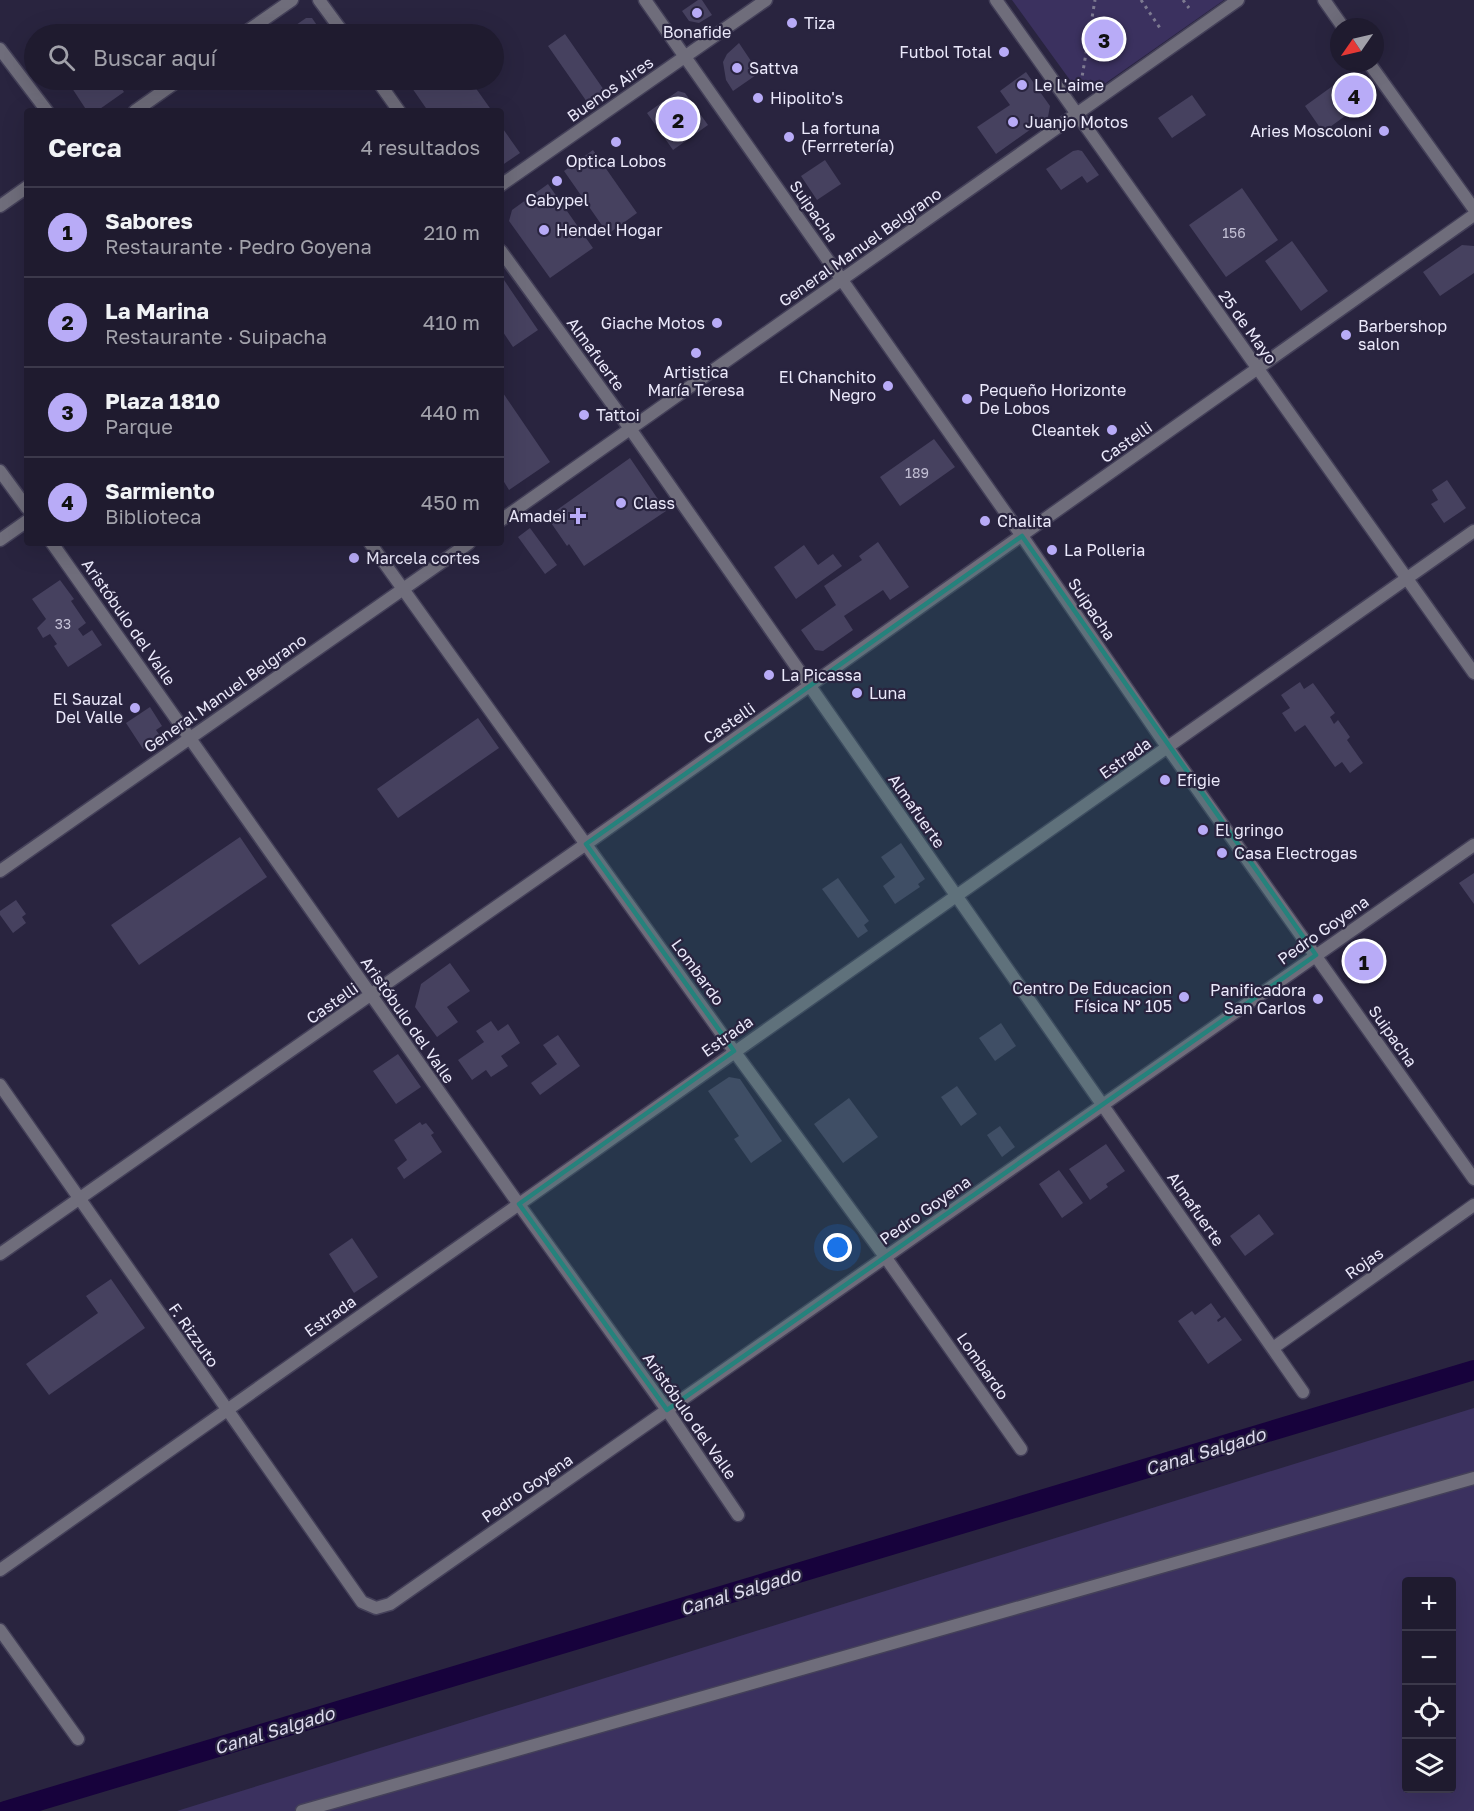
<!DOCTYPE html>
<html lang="es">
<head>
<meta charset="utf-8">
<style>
	body { margin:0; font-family:"Golos Text",sans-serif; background:#272437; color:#f1f3f6 }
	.controls { position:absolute; right:18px; bottom:18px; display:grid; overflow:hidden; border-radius:6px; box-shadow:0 6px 24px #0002 }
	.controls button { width:54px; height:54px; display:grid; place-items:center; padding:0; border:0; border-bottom:2px solid #3c394b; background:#1f1b2f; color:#f1f3f6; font:30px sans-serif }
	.compass { position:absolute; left:1330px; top:18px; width:54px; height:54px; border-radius:50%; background:#1f1b2f; box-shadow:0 6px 24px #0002; rotate:236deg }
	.you { position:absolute; left:838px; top:1248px; width:21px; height:21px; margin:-15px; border:4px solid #fff; border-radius:50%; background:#1a73e8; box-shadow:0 0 0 9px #1a73e833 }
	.badge { display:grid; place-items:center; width:39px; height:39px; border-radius:50%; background:#b8abf7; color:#111; font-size:20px; font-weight:700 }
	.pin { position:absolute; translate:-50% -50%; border:3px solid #fff; box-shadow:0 2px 6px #0006 }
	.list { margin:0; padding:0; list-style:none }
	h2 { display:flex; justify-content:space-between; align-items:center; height:78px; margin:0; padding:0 24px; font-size:26px }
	h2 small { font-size:20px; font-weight:400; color:#a1a1aa }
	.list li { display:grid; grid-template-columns:39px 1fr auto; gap:18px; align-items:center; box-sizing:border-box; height:90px; padding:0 24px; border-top:2px solid #3c394b }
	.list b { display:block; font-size:22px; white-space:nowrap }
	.list p { margin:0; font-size:20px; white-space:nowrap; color:#a1a1aa }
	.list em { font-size:20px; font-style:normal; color:#a1a1aa }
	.icon { flex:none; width:33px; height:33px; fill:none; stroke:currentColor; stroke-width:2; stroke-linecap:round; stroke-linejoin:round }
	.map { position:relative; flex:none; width:1474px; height:1811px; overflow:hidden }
	.search { position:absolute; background:#1f1b2f; box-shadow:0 6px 24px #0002; left:24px; top:24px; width:480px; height:66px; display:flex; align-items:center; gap:15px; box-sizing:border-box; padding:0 21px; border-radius:33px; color:#a1a1aa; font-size:22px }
	.panel { position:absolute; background:#1f1b2f; box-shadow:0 6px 24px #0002; left:24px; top:108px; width:480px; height:438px; border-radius:6px }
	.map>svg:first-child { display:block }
	.green { fill:#3b315f; fill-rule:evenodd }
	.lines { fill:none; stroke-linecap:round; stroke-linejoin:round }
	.canal { stroke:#17023c; stroke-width:20 }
	.building { fill:#46415f }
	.minor-casing { stroke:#444059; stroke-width:15 }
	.path { stroke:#7d7a91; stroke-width:3; stroke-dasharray:3 4.5; stroke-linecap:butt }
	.minor { stroke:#6f6d7b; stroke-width:12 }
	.marked { fill:#25827c; fill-opacity:0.2; stroke:#25827c; stroke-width:4.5; stroke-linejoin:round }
	.poi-dot { fill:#b8abf7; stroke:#29243f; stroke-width:2 }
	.labels { text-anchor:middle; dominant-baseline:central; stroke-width:4.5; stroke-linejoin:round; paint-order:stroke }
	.number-label { font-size:14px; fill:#c2bfd4 }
	.poi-label { font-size:16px; fill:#ebe9fb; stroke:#29243f; text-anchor:start }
	.street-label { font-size:16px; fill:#ebe9fb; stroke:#29243f }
	.water-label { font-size:18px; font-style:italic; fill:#dedcef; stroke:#29243f }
</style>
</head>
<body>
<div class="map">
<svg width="1474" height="1811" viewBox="0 0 1474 1811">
	<rect width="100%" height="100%" fill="#29243f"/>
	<path class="green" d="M 1012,0 L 1224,0 L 1100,87 C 1090,92 1085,94 1075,87 Z
		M 1474,1408 L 1474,1811 L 177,1811 ZM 1406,1582 L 1452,1582 L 1452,1788 L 1406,1788 Z"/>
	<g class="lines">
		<path class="canal" d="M 5,1811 L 1474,1370"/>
	</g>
	<path class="building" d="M 698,0 L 702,0 L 712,15 L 699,23 L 689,21 L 682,11 Z
		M 306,18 L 312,18 L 323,34 L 303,34 L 296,25 Z
		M 565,34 L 604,90 L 587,102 L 548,46 Z
		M 739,43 L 759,73 L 733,91 L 726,80 L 723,62 L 727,54 Z
		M 1026,72 L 1050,106 L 1048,117 L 996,154 L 977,127 L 1010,105 L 1000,91 Z
		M 1352,72 L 1370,98 L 1323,132 L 1305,106 Z
		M 78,80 L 107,80 L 108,82 L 116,80 L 124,92 L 97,111 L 87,111 L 70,85 Z
		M 423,80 L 470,80 L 492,111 L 428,111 L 412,88 Z
		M 678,91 L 685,93 L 708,125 L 673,150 L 647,113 Z
		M 1192,95 L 1206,115 L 1172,138 L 1158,118 Z
		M 501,126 L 520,153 L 501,166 Z
		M 593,150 L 637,213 L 608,234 L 564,171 Z
		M 1078,150 L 1082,151 L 1099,175 L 1087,183 L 1082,176 L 1061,190 L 1046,169 L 1073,151 Z
		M 825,160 L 841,184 L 817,200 L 801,176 Z
		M 548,184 L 593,248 L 550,278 L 509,221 L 512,210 Z
		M 1242,188 L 1278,240 L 1226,277 L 1189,225 Z
		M 1292,241 L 1328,291 L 1301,311 L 1265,261 Z
		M 1462,245 L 1474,246 L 1474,273 L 1440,296 L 1423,272 Z
		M 504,280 L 538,330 L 513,347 L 501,329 L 501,282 Z
		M 501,390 L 550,462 L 509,490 L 501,477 Z
		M 934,439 L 955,467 L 900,506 L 880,477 Z
		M 630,458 L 666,511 L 584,566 L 569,544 L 567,546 L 547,517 Z
		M 1447,480 L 1466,508 L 1444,523 L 1431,504 L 1438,500 L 1432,490 Z
		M 530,528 L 557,565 L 545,574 L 518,537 Z
		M 878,542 L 909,587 L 890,600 L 883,590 L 844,616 L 853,630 L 823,651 L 815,650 L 801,630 L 836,605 L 824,586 L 862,560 L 859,556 Z
		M 804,545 L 818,565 L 833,554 L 842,566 L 796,599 L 774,567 Z
		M 60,580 L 74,599 L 71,601 L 86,623 L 78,629 L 83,636 L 92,630 L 102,645 L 68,667 L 54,646 L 57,644 L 50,634 L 43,638 L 37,628 L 46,619 L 32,599 Z
		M 1300,682 L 1304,689 L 1313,683 L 1335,713 L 1330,717 L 1334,724 L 1338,720 L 1350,737 L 1347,740 L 1363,763 L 1350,773 L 1342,762 L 1335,767 L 1305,725 L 1295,732 L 1282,713 L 1290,708 L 1281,695 Z
		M 150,707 L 162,726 L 156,730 L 161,737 L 143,749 L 126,723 Z
		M 478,718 L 499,748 L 398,818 L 377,789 Z
		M 240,837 L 267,877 L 139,965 L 111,925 Z
		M 901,843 L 925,879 L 918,884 L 920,887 L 895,904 L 883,886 L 895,877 L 881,857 Z
		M 1474,873 L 1474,904 L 1459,883 Z
		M 838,878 L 869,921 L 864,925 L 868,931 L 858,938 L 822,889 Z
		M 16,900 L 26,914 L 22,917 L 26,923 L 13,933 L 0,915 L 0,911 Z
		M 450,963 L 470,991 L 447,1007 L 458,1022 L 437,1037 L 415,1007 L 421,984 Z
		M 491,1021 L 498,1031 L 508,1024 L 520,1043 L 501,1056 L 508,1066 L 491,1077 L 486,1070 L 472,1080 L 458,1060 L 484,1042 L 476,1031 Z
		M 1001,1023 L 1016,1046 L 995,1061 L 979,1038 Z
		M 558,1035 L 580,1066 L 540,1095 L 531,1083 L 557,1064 L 543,1045 Z
		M 398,1054 L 421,1087 L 396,1104 L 373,1071 Z
		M 729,1077 L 740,1079 L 782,1141 L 751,1163 L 734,1139 L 739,1136 L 708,1091 Z
		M 957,1086 L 977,1114 L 961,1126 L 941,1097 Z
		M 849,1098 L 878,1137 L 843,1163 L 814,1124 Z
		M 420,1122 L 422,1125 L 426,1123 L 434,1133 L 431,1135 L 442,1152 L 404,1179 L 397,1168 L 407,1160 L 394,1140 Z
		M 1000,1126 L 1015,1147 L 1002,1157 L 987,1135 Z
		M 1106,1144 L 1125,1171 L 1106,1184 L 1108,1187 L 1090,1200 L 1069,1169 Z
		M 1059,1170 L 1083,1203 L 1062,1218 L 1039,1184 Z
		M 1259,1214 L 1274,1234 L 1245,1256 L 1230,1236 Z
		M 352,1238 L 378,1277 L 354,1293 L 329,1254 Z
		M 111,1279 L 145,1328 L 49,1395 L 26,1364 L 98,1313 L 86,1296 Z
		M 1211,1303 L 1221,1317 L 1217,1320 L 1218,1322 L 1225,1317 L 1242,1340 L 1208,1364 L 1178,1321 L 1192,1311 L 1195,1315 Z"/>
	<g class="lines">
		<g class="minor-casing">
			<path id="minor" d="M 319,0 L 344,34
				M 645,0 L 1022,536 L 1168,748 L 1474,1179
				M 996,0 L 1474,673
				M 1324,0 L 1343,27
				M 243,34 L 292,0
				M 0,49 L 47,111
				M 1369,63 L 1474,209
				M 377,80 L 399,111
				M 135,111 L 179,80
				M 501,185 L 766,0
				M 0,206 L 27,187
				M 501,251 L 631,430 L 1303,1392
				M 0,471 L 27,508
				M 501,520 L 1238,0
				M 0,540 L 27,521
				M 52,543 L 525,1213 L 667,1410 L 738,1515
				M 370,543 L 734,1051 L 886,1258 L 1021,1449
				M 0,871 L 469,543
				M 0,1085 L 362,1602 L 376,1608 L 390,1604 L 1474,845
				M 0,1254 L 586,844 L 1474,215
				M 1273,1348 L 1474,1205
				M 0,1570 L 1474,531
				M 0,1630 L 78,1739
				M 302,1811 L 1474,1478"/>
		</g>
		<path class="path" d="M 1141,0 L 1160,28
			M 1183,0 L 1189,8
			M 1081,83 L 1095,0"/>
		<use href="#minor" class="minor"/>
	</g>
	<path class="marked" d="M 1022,536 L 1316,955 L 667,1410 L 519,1204 L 734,1051 L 586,844 Z"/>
	<g class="poi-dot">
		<circle cx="697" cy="13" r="6"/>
		<circle cx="792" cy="23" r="6"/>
		<circle cx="1004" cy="52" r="6"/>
		<circle cx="737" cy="68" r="6"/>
		<circle cx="1022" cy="85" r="6"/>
		<circle cx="758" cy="98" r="6"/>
		<circle cx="1013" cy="122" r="6"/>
		<circle cx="1384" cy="131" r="6"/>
		<circle cx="789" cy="137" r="6"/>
		<circle cx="616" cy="142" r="6"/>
		<circle cx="557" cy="181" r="6"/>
		<circle cx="544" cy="230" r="6"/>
		<circle cx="717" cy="323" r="6"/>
		<circle cx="1346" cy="335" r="6"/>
		<circle cx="696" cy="353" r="6"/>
		<circle cx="888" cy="386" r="6"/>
		<circle cx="967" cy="399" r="6"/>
		<circle cx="584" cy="415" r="6"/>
		<circle cx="1112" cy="430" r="6"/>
		<circle cx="621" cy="503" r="6"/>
		<path d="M575 507h6v6h6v6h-6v6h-6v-6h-6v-6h6z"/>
		<circle cx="985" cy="521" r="6"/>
		<circle cx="1052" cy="550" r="6"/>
		<circle cx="354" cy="558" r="6"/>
		<circle cx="769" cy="675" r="6"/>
		<circle cx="857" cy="693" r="6"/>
		<circle cx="135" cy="708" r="6"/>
		<circle cx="1165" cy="780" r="6"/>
		<circle cx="1203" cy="830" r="6"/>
		<circle cx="1222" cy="853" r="6"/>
		<circle cx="1184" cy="997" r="6"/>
		<circle cx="1318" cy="999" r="6"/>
	</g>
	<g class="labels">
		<g class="number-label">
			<text x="1234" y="232">156</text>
			<text x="917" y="472">189</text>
			<text x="63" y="623">33</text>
		</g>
		<g class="poi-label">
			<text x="804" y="23">Tiza</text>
			<text x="697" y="32" text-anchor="middle">Bonafide</text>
			<text x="992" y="52" text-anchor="end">Futbol Total</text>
			<text x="749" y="68">Sattva</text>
			<text x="1034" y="85">Le L'aime</text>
			<text x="770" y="98">Hipolito's</text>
			<text x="1025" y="122">Juanjo Motos</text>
			<text x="801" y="128">La fortuna<tspan x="801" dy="18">(Ferrretería)</tspan></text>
			<text x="1372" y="131" text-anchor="end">Aries Moscoloni</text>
			<text x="616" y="161" text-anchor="middle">Optica Lobos</text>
			<text x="557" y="200" text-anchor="middle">Gabypel</text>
			<text x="556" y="230">Hendel Hogar</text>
			<text x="705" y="323" text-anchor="end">Giache Motos</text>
			<text x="1358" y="326">Barbershop<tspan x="1358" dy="18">salon</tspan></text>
			<text x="696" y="372" text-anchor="middle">Artistica<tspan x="696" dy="18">María Teresa</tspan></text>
			<text x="876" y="377" text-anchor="end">El Chanchito<tspan x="876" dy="18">Negro</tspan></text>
			<text x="979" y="390">Pequeño Horizonte<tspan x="979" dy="18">De Lobos</tspan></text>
			<text x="596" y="415">Tattoi</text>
			<text x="1100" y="430" text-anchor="end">Cleantek</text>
			<text x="633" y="503">Class</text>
			<text x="566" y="516" text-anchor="end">Amadei</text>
			<text x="997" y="521">Chalita</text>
			<text x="1064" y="550">La Polleria</text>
			<text x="366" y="558">Marcela cortes</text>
			<text x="781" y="675">La Picassa</text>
			<text x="869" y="693">Luna</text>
			<text x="123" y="699" text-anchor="end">El Sauzal<tspan x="123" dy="18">Del Valle</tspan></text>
			<text x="1177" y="780">Efigie</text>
			<text x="1215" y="830">El gringo</text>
			<text x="1234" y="853">Casa Electrogas</text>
			<text x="1172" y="988" text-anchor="end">Centro De Educacion<tspan x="1172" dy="18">Física N° 105</tspan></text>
			<text x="1306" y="990" text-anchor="end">Panificadora<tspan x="1306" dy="18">San Carlos</tspan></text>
		</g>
		<g class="street-label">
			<text transform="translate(610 89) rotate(-35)">Buenos Aires</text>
			<text transform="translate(814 211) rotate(55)">Suipacha</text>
			<text transform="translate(860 247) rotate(-35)">General Manuel Belgrano</text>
			<text transform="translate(1248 327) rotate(54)">25 de Mayo</text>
			<text transform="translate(596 354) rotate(54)">Almafuerte</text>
			<text transform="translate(1126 442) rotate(-35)">Castelli</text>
			<text transform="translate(1092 609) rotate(56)">Suipacha</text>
			<text transform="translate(129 622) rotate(55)">Aristóbulo del Valle</text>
			<text transform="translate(225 693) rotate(-35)">General Manuel Belgrano</text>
			<text transform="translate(729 723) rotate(-35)">Castelli</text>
			<text transform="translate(1125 758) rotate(-35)">Estrada</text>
			<text transform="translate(917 811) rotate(55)">Almafuerte</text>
			<text transform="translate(1323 930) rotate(-35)">Pedro Goyena</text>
			<text transform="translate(698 972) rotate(54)">Lombardo</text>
			<text transform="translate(332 1003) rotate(-35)">Castelli</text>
			<text transform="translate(408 1020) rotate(55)">Aristóbulo del Valle</text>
			<text transform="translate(727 1036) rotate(-35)">Estrada</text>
			<text transform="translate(1393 1036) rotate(55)">Suipacha</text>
			<text transform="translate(1196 1209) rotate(55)">Almafuerte</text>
			<text transform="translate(925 1210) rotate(-35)">Pedro Goyena</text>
			<text transform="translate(1364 1263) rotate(-35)">Rojas</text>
			<text transform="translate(330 1316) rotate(-35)">Estrada</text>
			<text transform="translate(194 1335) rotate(55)">F. Rizzuto</text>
			<text transform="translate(983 1366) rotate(55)">Lombardo</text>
			<text transform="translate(690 1416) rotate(55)">Aristóbulo del Valle</text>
			<text transform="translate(527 1488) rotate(-35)">Pedro Goyena</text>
		</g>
		<g class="water-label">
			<text transform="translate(1205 1451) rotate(-17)">Canal Salgado</text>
			<text transform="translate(740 1591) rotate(-17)">Canal Salgado</text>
			<text transform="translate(274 1730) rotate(-17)">Canal Salgado</text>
		</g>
	</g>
</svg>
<div class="controls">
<button>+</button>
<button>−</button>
<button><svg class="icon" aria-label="locate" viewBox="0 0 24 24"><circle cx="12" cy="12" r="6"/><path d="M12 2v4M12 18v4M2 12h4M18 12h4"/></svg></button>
<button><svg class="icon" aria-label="layers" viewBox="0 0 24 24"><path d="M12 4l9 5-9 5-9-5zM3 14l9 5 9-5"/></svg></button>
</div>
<svg class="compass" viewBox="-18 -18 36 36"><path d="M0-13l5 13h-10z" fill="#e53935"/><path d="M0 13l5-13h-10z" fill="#a1a1aa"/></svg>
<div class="you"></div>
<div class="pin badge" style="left:1364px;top:961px">1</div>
<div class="pin badge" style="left:678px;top:119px">2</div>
<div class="pin badge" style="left:1104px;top:39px">3</div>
<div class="pin badge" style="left:1354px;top:95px">4</div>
<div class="search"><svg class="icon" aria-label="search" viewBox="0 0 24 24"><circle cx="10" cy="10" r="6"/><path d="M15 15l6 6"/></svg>Buscar aquí</div>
<section class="panel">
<h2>Cerca<small>4 resultados</small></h2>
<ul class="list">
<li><span class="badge">1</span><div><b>Sabores</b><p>Restaurante · Pedro Goyena</p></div><em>210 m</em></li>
<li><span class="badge">2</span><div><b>La Marina</b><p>Restaurante · Suipacha</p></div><em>410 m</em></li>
<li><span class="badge">3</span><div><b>Plaza 1810</b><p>Parque</p></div><em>440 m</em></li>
<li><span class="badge">4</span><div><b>Sarmiento</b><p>Biblioteca</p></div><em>450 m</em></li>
</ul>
</section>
</div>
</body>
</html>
